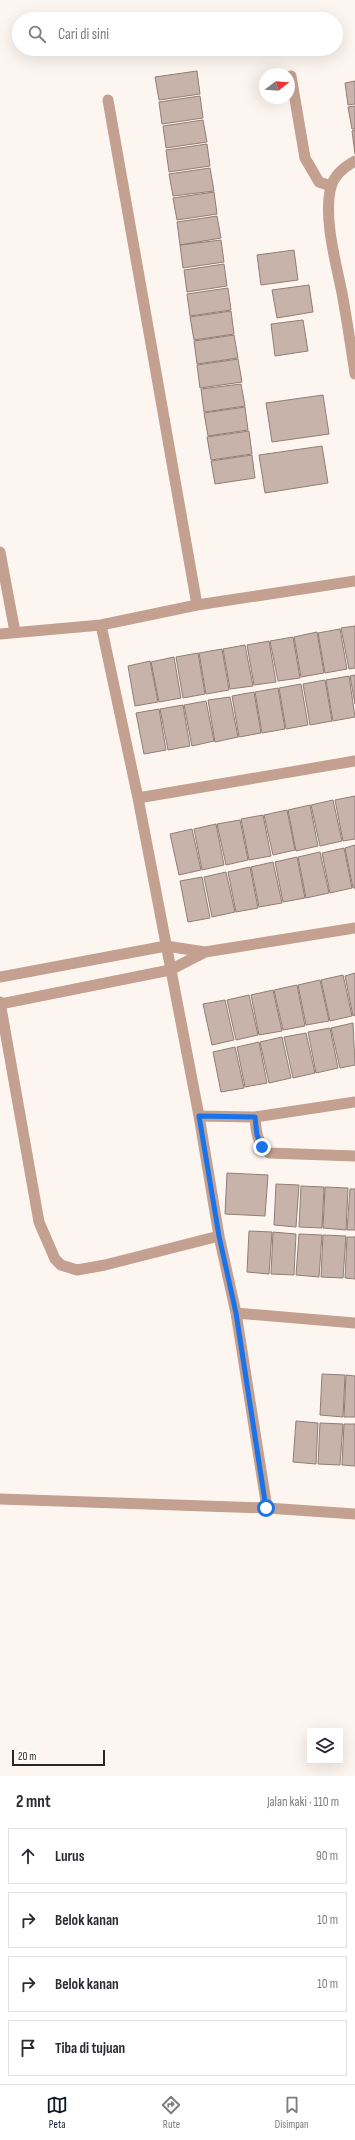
<!DOCTYPE html>
<html lang="id">
<head>
<meta charset="utf-8">
<style>
	body { margin:0; font-family:"Sofia Sans Condensed",sans-serif; background:#f7f7f7; color:#2b2b33 }
	.controls { position:absolute; right:12px; bottom:12px; display:grid; overflow:hidden; border-radius:0px; box-shadow:0 4px 16px #0002 }
	.controls button { width:36px; height:36px; display:grid; place-items:center; padding:0; border:0; border-bottom:1px solid #e1e1e2; background:#fff; color:#2b2b33; font:20px sans-serif }
	.compass { position:absolute; left:259px; top:68px; width:36px; height:36px; border-radius:50%; background:#fff; box-shadow:0 4px 16px #0002; rotate:73deg }
	.scale { position:absolute; left:12px; bottom:10px; width:93px; box-sizing:border-box; padding-left:4px; border:2px solid #2b2620; border-top:0; font-size:11px; line-height:14px; white-space:nowrap; color:#2b2620; -webkit-text-stroke:3px #fff; paint-order:stroke }
	.stop { position:absolute; width:12px; height:12px; margin:-9px; border:3px solid #1a73e8; border-radius:50%; background:#fff }
	.stop.end { background:#1a73e8; border-color:#fff; box-shadow:0 1px 4px #0008 }
	.list { margin:0; padding:0; list-style:none }
	h2 { display:flex; justify-content:space-between; align-items:center; height:52px; margin:0; padding:0 16px; font-size:17px }
	h2 small { font-size:13px; font-weight:400; color:#7c7c81 }
	.list li { display:grid; grid-template-columns:26px 1fr auto; gap:12px; align-items:center; box-sizing:border-box; height:56px; margin:0 8px 8px; padding:0 8px; border:1px solid #e1e1e2; border-radius:0px }
	.list b { display:block; font-size:15px; white-space:nowrap }
	.list em { font-size:13px; font-style:normal; color:#7c7c81 }
	.icon { flex:none; width:22px; height:22px; fill:none; stroke:currentColor; stroke-width:2; stroke-linecap:round; stroke-linejoin:round }
	.map { position:relative; flex:none; width:355px; height:1776px; overflow:hidden }
	.search { position:absolute; background:#fff; box-shadow:0 4px 16px #0002; left:12px; right:12px; top:12px; height:44px; display:flex; align-items:center; gap:10px; box-sizing:border-box; padding:0 14px; border-radius:22px; color:#7c7c81; font-size:15px }
	.sheet { height:308px; background:#fff }
	nav { display:flex; justify-content:space-around; align-items:center; box-sizing:border-box; height:56px; border-top:1px solid #e1e1e2; background:#fff; font-size:11px; color:#7c7c81 }
	nav a { display:grid; justify-items:center; gap:2px }
	nav .on { color:#111827 }
	.map>svg:first-child { display:block }
	.building { fill:#c8b3ab; stroke:#917d75 }
	.lines { fill:none; stroke-linecap:round; stroke-linejoin:round }
	.minor { stroke:#c3a08f; stroke-width:11 }
	.route { stroke:#1a73e8; stroke-width:5 }
</style>
</head>
<body>
<div class="map">
<svg width="355" height="1776" viewBox="0 0 355 1776">
	<rect width="100%" height="100%" fill="#fdf6f0"/>
	<path class="building" d="M 197,71 L 200,94 L 159,100 L 155,77 Z
		M 355,81 L 355,104 L 348,105 L 345,83 Z
		M 200,96 L 203,118 L 162,124 L 159,102 Z
		M 355,106 L 355,129 L 352,129 L 348,107 Z
		M 203,120 L 207,142 L 166,148 L 163,126 Z
		M 355,130 L 355,154 L 352,131 Z
		M 207,144 L 210,166 L 169,172 L 166,150 Z
		M 210,168 L 214,191 L 173,196 L 169,174 Z
		M 214,192 L 217,214 L 177,220 L 173,198 Z
		M 217,216 L 221,238 L 180,245 L 177,222 Z
		M 221,240 L 224,262 L 183,268 L 180,245 Z
		M 294,250 L 298,280 L 261,285 L 257,255 Z
		M 224,264 L 227,286 L 187,292 L 184,270 Z
		M 309,285 L 313,312 L 277,318 L 272,290 Z
		M 228,288 L 231,310 L 190,316 L 187,294 Z
		M 231,311 L 234,334 L 194,340 L 190,317 Z
		M 303,320 L 308,351 L 275,356 L 271,324 Z
		M 234,335 L 238,358 L 197,364 L 194,341 Z
		M 238,359 L 242,382 L 200,388 L 197,365 Z
		M 241,384 L 245,406 L 204,412 L 201,389 Z
		M 323,395 L 329,434 L 272,442 L 266,403 Z
		M 245,407 L 248,430 L 208,436 L 204,413 Z
		M 249,431 L 252,454 L 211,460 L 207,437 Z
		M 322,446 L 328,483 L 265,493 L 259,455 Z
		M 252,455 L 255,478 L 215,484 L 211,461 Z
		M 355,626 L 355,668 L 349,669 L 341,628 Z
		M 340,629 L 347,669 L 325,673 L 318,633 Z
		M 317,632 L 324,673 L 301,677 L 294,637 Z
		M 293,637 L 300,678 L 278,681 L 270,641 Z
		M 269,641 L 276,682 L 254,685 L 247,645 Z
		M 245,645 L 253,686 L 230,689 L 223,649 Z
		M 222,649 L 229,690 L 206,694 L 199,653 Z
		M 198,653 L 205,694 L 183,698 L 176,657 Z
		M 174,657 L 181,698 L 159,702 L 151,662 Z
		M 150,661 L 158,702 L 135,706 L 128,666 Z
		M 355,675 L 355,704 L 350,676 Z
		M 349,676 L 355,717 L 333,721 L 326,680 Z
		M 325,680 L 332,721 L 310,725 L 303,684 Z
		M 301,684 L 308,725 L 286,729 L 279,688 Z
		M 278,688 L 285,729 L 262,733 L 255,692 Z
		M 254,692 L 261,733 L 239,737 L 232,696 Z
		M 230,697 L 238,737 L 215,742 L 208,700 Z
		M 206,701 L 214,741 L 192,746 L 184,705 Z
		M 183,705 L 190,746 L 168,750 L 160,709 Z
		M 159,709 L 166,750 L 144,754 L 136,713 Z
		M 355,796 L 355,839 L 343,841 L 335,800 Z
		M 333,800 L 342,841 L 320,846 L 311,805 Z
		M 310,805 L 318,846 L 296,851 L 288,810 Z
		M 287,810 L 295,850 L 273,855 L 264,815 Z
		M 263,815 L 271,856 L 249,860 L 241,819 Z
		M 240,820 L 248,860 L 226,865 L 217,824 Z
		M 216,824 L 224,865 L 202,870 L 194,829 Z
		M 192,829 L 201,870 L 179,875 L 170,834 Z
		M 355,845 L 355,888 L 353,888 L 345,848 Z
		M 344,848 L 352,888 L 330,893 L 322,853 Z
		M 320,852 L 329,893 L 306,898 L 298,857 Z
		M 297,857 L 305,898 L 283,902 L 275,862 Z
		M 273,862 L 282,903 L 259,907 L 251,867 Z
		M 250,867 L 258,908 L 236,912 L 228,872 Z
		M 226,872 L 235,912 L 212,917 L 204,877 Z
		M 202,877 L 210,918 L 188,922 L 180,881 Z
		M 355,973 L 355,1015 L 353,1016 L 345,976 Z
		M 343,975 L 352,1016 L 330,1021 L 321,980 Z
		M 320,980 L 329,1021 L 306,1025 L 298,985 Z
		M 297,985 L 305,1026 L 283,1030 L 274,990 Z
		M 273,990 L 282,1031 L 259,1035 L 251,995 Z
		M 249,995 L 258,1035 L 236,1040 L 227,1000 Z
		M 225,1000 L 234,1040 L 212,1045 L 203,1004 Z
		M 353,1023 L 355,1065 L 340,1068 L 331,1028 Z
		M 330,1028 L 338,1068 L 316,1073 L 308,1032 Z
		M 306,1033 L 315,1073 L 293,1078 L 284,1037 Z
		M 282,1037 L 291,1078 L 269,1083 L 260,1042 Z
		M 259,1042 L 267,1083 L 245,1087 L 237,1047 Z
		M 235,1047 L 244,1088 L 221,1092 L 213,1052 Z
		M 227,1173 L 268,1175 L 265,1216 L 225,1214 Z
		M 276,1184 L 299,1185 L 296,1227 L 274,1225 Z
		M 301,1186 L 324,1187 L 322,1228 L 299,1227 Z
		M 325,1187 L 348,1188 L 346,1230 L 323,1228 Z
		M 350,1189 L 355,1189 L 355,1230 L 347,1230 Z
		M 249,1231 L 272,1232 L 269,1274 L 247,1272 Z
		M 273,1232 L 296,1234 L 294,1275 L 271,1274 Z
		M 299,1234 L 322,1235 L 319,1277 L 296,1275 Z
		M 323,1235 L 346,1236 L 343,1278 L 321,1277 Z
		M 347,1237 L 355,1237 L 355,1279 L 345,1278 Z
		M 322,1374 L 345,1375 L 343,1417 L 320,1415 Z
		M 346,1375 L 355,1376 L 355,1417 L 344,1417 Z
		M 296,1421 L 318,1423 L 316,1464 L 293,1462 Z
		M 320,1423 L 343,1424 L 340,1465 L 318,1464 Z
		M 344,1424 L 355,1424 L 355,1466 L 342,1465 Z"/>
	<g class="lines">
		<path class="minor" d="M 291,76 L 305,158 L 319,182 L 331,186
			M 108,100 L 197,605
			M 355,161 C 344,167 334,175 331,187 C 323,217 336,263 342,293 C 347,320 351,347 355,374
			M 0,552 L 15,632
			M 101,625 L 138,798 L 199,1116 L 219,1236 L 236,1313 L 267,1508
			M 0,634 L 101,625 L 197,605 L 355,581
			M 138,798 L 355,761
			M 0,977 L 166,946 L 205,952 L 355,928
			M 0,1002 L 39,1222 L 55,1259 L 61,1265 L 77,1270 L 105,1265 L 219,1236
			M 0,1004 L 170,970 L 205,952
			M 199,1116 L 255,1117 L 355,1102
			M 255,1117 C 256,1132 257,1143 269,1153 L 355,1156
			M 236,1313 L 355,1323
			M 0,1499 L 267,1508 L 355,1514"/>
	</g>
	<g class="lines">
		<path class="route" d="M 262,1147 L 257,1135 L 255,1117 L 199,1116 L 219,1236 L 236,1313 L 266,1508"/>
	</g>
</svg>
<div class="controls">
<button><svg class="icon" aria-label="layers" viewBox="0 0 24 24"><path d="M12 4l9 5-9 5-9-5zM3 14l9 5 9-5"/></svg></button>
</div>
<svg class="compass" viewBox="-18 -18 36 36"><path d="M0-13l5 13h-10z" fill="#e53935"/><path d="M0 13l5-13h-10z" fill="#7c7c81"/></svg>
<div class="scale">20 m</div>
<div class="stop" style="left:266px;top:1508px"></div>
<div class="stop end" style="left:262px;top:1147px"></div>
<div class="search"><svg class="icon" aria-label="search" viewBox="0 0 24 24"><circle cx="10" cy="10" r="6"/><path d="M15 15l6 6"/></svg>Cari di sini</div>
</div>
<section class="sheet">
<h2>2 mnt<small>Jalan kaki · 110 m</small></h2>
<ul class="list">
<li><svg class="icon" aria-label="ahead" viewBox="0 0 24 24"><path d="M12 20V5M6 11l6-6 6 6"/></svg><div><b>Lurus</b></div><em>90 m</em></li>
<li><svg class="icon" aria-label="right" viewBox="0 0 24 24"><path d="M7 20v-9h11M14 6l5 5-5 5"/></svg><div><b>Belok kanan</b></div><em>10 m</em></li>
<li><svg class="icon" aria-label="right" viewBox="0 0 24 24"><path d="M7 20v-9h11M14 6l5 5-5 5"/></svg><div><b>Belok kanan</b></div><em>10 m</em></li>
<li><svg class="icon" aria-label="arrive" viewBox="0 0 24 24"><path d="M6 21V4h12l-3 4 3 4H6"/></svg><div><b>Tiba di tujuan</b></div></li>
</ul>
</section>
<nav>
<a class="on"><svg class="icon" aria-label="map" viewBox="0 0 24 24"><path d="M3 6l6-2 6 2 6-2v14l-6 2-6-2-6 2zM9 4v14M15 6v14"/></svg>Peta</a>
<a><svg class="icon" aria-label="directions" viewBox="0 0 24 24"><path d="M12 3l9 9-9 9-9-9zM9 14v-3h6M13 9l2 2-2 2"/></svg>Rute</a>
<a><svg class="icon" aria-label="saved" viewBox="0 0 24 24"><path d="M7 4h10v16l-5-4-5 4z"/></svg>Disimpan</a>
</nav>
</body>
</html>
